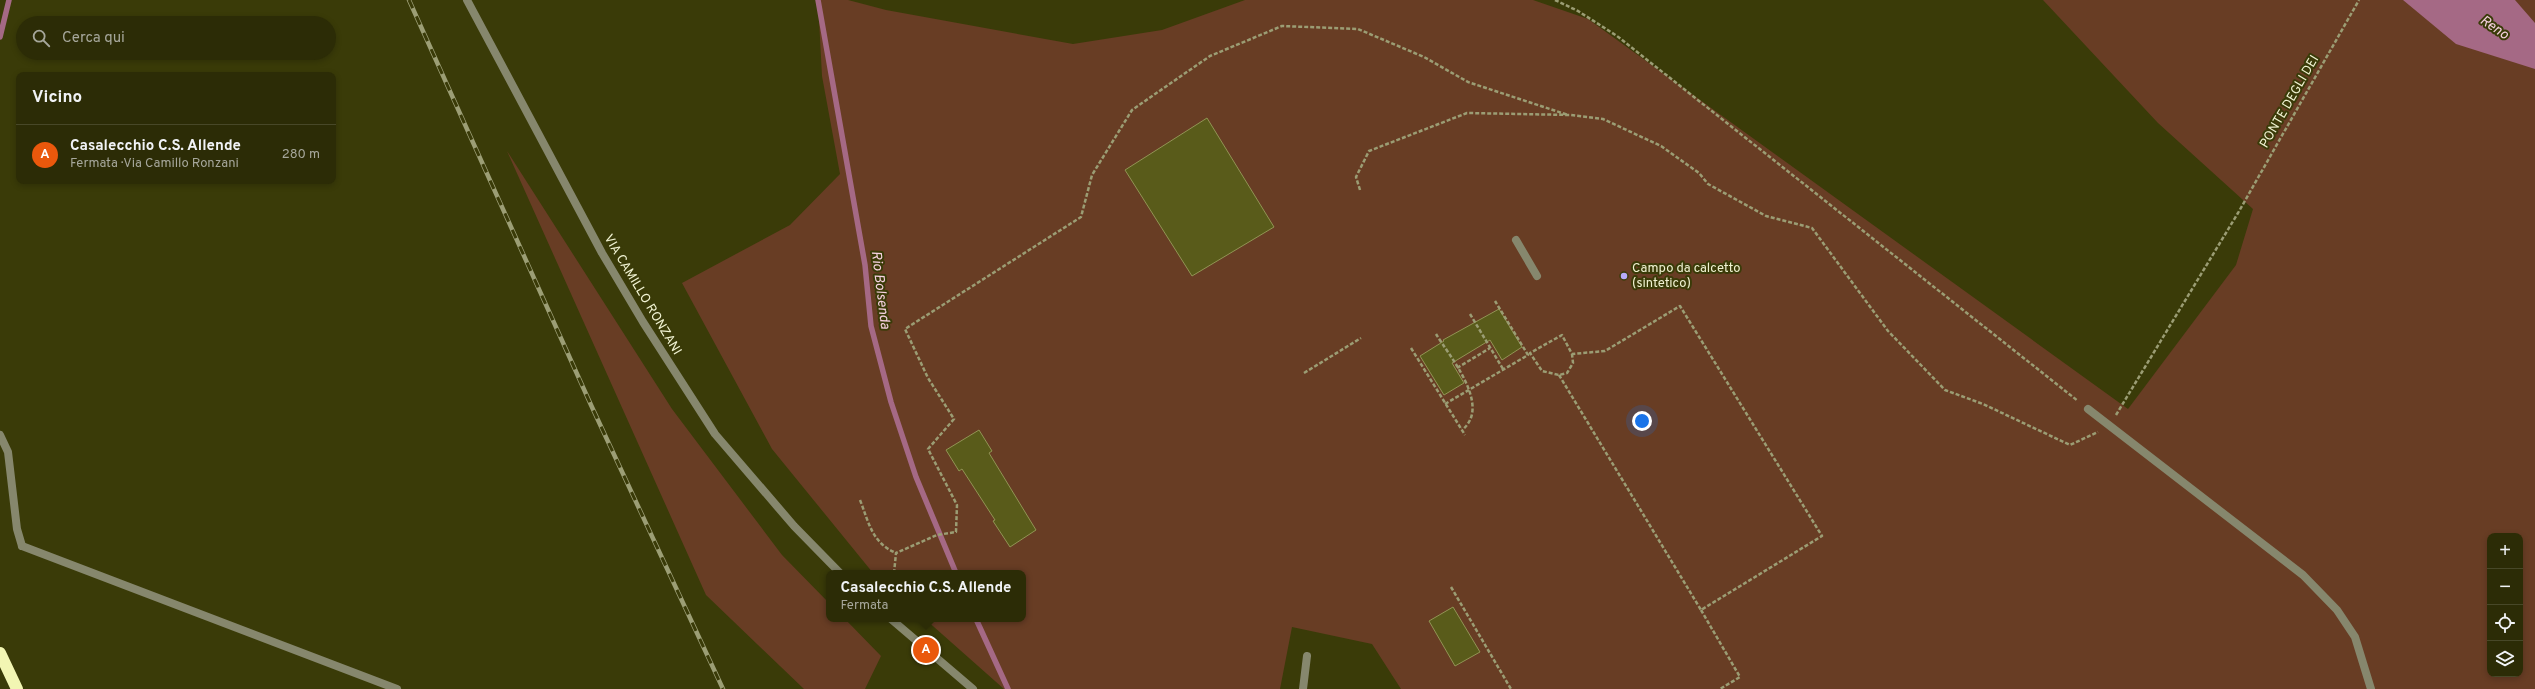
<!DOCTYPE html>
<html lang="it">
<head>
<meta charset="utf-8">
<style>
	body { margin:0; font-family:Overpass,sans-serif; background:#383814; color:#f1f3f6 }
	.controls { position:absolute; right:12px; bottom:12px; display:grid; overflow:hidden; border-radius:8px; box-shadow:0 2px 6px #0003 }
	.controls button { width:36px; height:36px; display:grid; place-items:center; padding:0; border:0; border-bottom:1px solid #484828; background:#2c2c06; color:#f1f3f6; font:20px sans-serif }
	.you { position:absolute; left:1642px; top:421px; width:14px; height:14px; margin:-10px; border:3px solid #fff; border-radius:50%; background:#1a73e8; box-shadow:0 0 0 6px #1a73e833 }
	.badge { display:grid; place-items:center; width:26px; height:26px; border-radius:50%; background:#ea580c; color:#fff; font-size:13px; font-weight:700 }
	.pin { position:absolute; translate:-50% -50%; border:2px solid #fff; box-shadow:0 1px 4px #0006 }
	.popup { position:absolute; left:826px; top:570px; width:200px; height:52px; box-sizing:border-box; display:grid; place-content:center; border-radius:8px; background:#2c2c06; filter:drop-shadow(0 1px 3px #0005); font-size:13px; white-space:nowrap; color:#a6a79b }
	.popup b { font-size:15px; color:#f1f3f6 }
	.popup::after { content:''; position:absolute; left:50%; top:100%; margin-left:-8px; border:8px solid transparent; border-top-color:#2c2c06 }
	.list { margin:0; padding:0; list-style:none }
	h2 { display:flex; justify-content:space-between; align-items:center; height:52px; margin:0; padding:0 16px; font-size:17px }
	h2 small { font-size:13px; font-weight:400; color:#a6a79b }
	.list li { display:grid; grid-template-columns:26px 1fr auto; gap:12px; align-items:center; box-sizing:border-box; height:60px; padding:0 16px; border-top:1px solid #484828 }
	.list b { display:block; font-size:15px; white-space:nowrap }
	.list p { margin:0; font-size:13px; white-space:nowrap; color:#a6a79b }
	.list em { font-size:13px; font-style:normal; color:#a6a79b }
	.icon { flex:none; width:22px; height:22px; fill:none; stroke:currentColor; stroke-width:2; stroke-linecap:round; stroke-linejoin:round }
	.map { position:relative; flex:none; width:2535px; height:689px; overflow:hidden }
	.search { position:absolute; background:#2c2c06; box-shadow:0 2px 6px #0003; left:16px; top:16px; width:320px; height:44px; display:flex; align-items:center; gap:10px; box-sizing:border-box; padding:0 14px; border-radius:22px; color:#a6a79b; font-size:15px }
	.panel { position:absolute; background:#2c2c06; box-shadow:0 2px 6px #0003; left:16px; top:72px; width:320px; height:112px; border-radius:8px }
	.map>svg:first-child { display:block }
	.green { fill:#683d24; fill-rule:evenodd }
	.water { fill:#a56985 }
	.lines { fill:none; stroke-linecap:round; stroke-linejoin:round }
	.stream { stroke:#a56985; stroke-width:5.5 }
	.building { fill:#595b1a; stroke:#919454 }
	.path { stroke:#9b9d74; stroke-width:2.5; stroke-dasharray:4 2; stroke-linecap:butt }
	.service { stroke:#86876d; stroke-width:8 }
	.minor { stroke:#86876d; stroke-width:8 }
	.motorway { stroke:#f2f6b3; stroke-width:12 }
	.rail-casing { stroke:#9c9e75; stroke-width:4.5 }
	.rail { stroke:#3a3b08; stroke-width:3; stroke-dasharray:9; stroke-linecap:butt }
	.poi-dot { fill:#b7abf8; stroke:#3a3b08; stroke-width:1.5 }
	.labels { text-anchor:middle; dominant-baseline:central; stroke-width:4; stroke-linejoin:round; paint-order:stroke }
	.street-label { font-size:13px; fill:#f1f3d3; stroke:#3a3b08 }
	.poi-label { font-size:13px; fill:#f1f3d3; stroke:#3a3b08; text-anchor:start }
	.water-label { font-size:14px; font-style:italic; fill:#f6d1e0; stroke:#3a3b08 }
</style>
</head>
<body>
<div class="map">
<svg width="2535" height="689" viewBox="0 0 2535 689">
	<rect width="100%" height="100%" fill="#3a3b08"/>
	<path class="green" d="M 818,0 L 848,0 L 886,10 L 1073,44 L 1162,30 L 1245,0 L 1533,0 L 1588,19 L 2128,409 L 2236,265 L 2253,209 L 2158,123 L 2043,0 L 2535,0 L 2535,689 L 1401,689 L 1372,644 L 1292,627 L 1280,689 L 1004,689 L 925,619 L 1023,619 L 1023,573 L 873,573 L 772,449 L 682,283 L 790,225 L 840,174 L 822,76 ZM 2490,536 L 2520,536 L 2520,674 L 2490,674 Z
		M 507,151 L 672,409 L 782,555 L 829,603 L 829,619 L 845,619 L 881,656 L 865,689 L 804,689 L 706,595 Z"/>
	<path class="water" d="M 2403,0 L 2515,0 L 2535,23 L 2535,69 L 2456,44 Z"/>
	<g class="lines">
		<path class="stream" d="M 818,0 L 865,265 L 871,326 L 891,402 L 916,477 L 956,573
			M 0,37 L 9,0
			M 976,619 L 1008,689"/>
	</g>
	<path class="building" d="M 1207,118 L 1274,227 L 1192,276 L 1125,170 Z
		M 1499,309 L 1522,347 L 1502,360 L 1490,340 L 1452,363 L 1464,383 L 1444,395 L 1420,356 L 1444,341 L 1443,340 Z
		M 979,430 L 992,451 L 989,453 L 1036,530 L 1010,547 L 993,521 L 995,520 L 962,469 L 959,471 L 946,450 Z
		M 1453,607 L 1480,652 L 1455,666 L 1429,621 Z"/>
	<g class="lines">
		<path class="path" d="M 1555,0 L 1578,11 L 1617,36 L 2078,401
			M 1360,190 L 1356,177 L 1369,151 L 1467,113 L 1571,115 L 1603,119 L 1661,146 L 1699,173 L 1708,184 L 1766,216 L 1812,228 L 1888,331 L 1945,390 L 1983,404 L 2070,445 L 2098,432
			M 1470,314 L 1503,369
			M 1436,334 C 1450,357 1492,406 1462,430
			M 1411,348 L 1465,435
			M 1457,368 L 1490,348
			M 1304,373 L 1361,338
			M 1559,375 L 1701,610 L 1822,536 L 1680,306 L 1605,351 L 1572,354 L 1562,335 L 1530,353 L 1542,371 L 1559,375 L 1567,373 L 1573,363 L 1572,354
			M 1445,404 L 1528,355 L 1495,301
			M 2116,415 L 2238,213 L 2359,0
			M 860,500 C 869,523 872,543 896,553
			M 894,573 L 896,553 L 937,535 L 956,532 L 957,505 L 928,449 L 954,419 L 928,378 L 905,329 L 1081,217 L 1092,175 L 1132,110 L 1210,56 L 1282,26 L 1358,29 L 1424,57 L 1468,82 L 1568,115
			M 1451,587 L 1511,689
			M 1701,610 L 1740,677 L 1720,689"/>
		<path class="service" d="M 1516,240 L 1537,276
			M 2088,409 L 2303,575 L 2337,610 L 2355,637 L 2371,689
			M 22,546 L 397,689
			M 1303,689 L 1307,656"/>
		<path class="minor" d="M 467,0 L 602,253 L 643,322 L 715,434 L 794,526 L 840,573
			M 0,435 L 8,452 L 17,529 L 22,546
			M 891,619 L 973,689"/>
		<path class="motorway" d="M 0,653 L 17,689"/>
		<g class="rail-casing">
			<path id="rail" d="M 409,0 L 591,405 L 723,689"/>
		</g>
		<use href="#rail" class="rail"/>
	</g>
	<circle class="poi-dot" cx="1624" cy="276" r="4"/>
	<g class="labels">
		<g class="street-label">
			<text transform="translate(2290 102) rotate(-60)">PONTE DEGLI DEI</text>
			<text transform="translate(642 295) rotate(59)">VIA CAMILLO RONZANI</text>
		</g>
		<g class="poi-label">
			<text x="1632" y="269">Campo da calcetto<tspan x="1632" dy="15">(sintetico)</tspan></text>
		</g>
		<g class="water-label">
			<text transform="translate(2494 28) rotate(34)">Reno</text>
			<text transform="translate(880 290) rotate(83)">Rio Bolsenda</text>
		</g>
	</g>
</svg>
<div class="controls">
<button>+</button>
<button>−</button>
<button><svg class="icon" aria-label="locate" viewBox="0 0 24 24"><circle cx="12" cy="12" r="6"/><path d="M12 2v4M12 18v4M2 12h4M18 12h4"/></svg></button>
<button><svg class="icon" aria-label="layers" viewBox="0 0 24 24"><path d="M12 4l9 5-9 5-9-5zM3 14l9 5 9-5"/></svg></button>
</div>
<div class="you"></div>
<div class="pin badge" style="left:926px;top:650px">A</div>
<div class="popup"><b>Casalecchio C.S. Allende</b>Fermata</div>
<div class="search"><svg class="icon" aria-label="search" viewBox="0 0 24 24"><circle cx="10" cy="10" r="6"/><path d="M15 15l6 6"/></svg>Cerca qui</div>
<section class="panel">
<h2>Vicino<small></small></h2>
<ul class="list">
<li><span class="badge">A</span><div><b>Casalecchio C.S. Allende</b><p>Fermata · Via Camillo Ronzani</p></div><em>280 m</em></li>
</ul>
</section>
</div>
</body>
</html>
